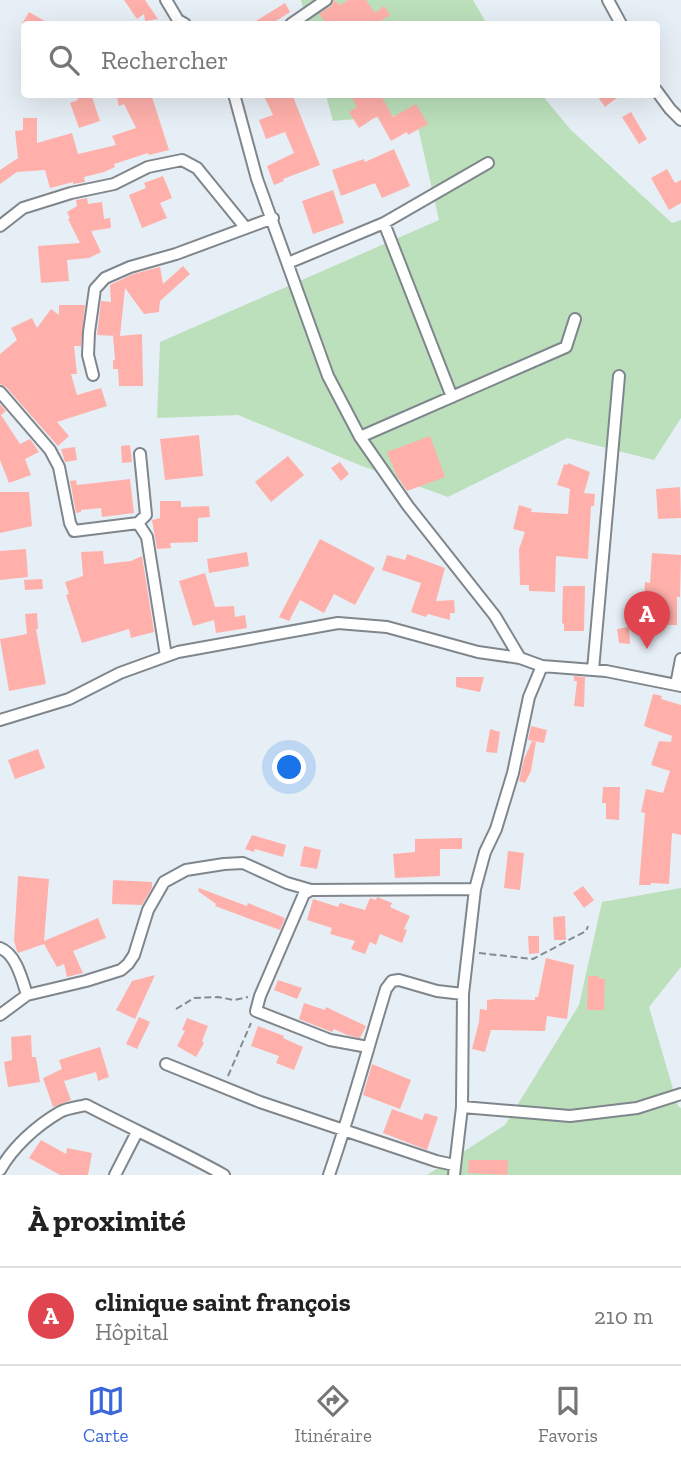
<!DOCTYPE html>
<html lang="fr">
<head>
<meta charset="utf-8">
<style>
	body { margin:0; font-family:"Zilla Slab",serif; background:#f2f2f2; color:#222 }
	.you { position:absolute; left:290px; top:768px; width:24px; height:24px; margin:-18px; border:5px solid #fff; border-radius:50%; background:#1a73e8; box-shadow:0 0 0 10px #1a73e833 }
	.badge { display:grid; place-items:center; width:46px; height:46px; border-radius:50%; background:#3b67d8; color:#fff; font-size:23px; font-weight:700 }
	.pin { position:absolute; translate:-50% -58px; filter:drop-shadow(0 2px 4px #0008) }
	.pin::after { content:''; position:absolute; top:37px; width:24px; height:21px; background:inherit; clip-path:polygon(0 0,100% 0,50% 100%) }
	.list { margin:0; padding:0; list-style:none }
	h2 { display:flex; justify-content:space-between; align-items:center; height:91px; margin:0; padding:0 28px; font-size:30px }
	h2 small { font-size:23px; font-weight:400; color:#767676 }
	.list li { display:grid; grid-template-columns:46px 1fr auto; gap:21px; align-items:center; box-sizing:border-box; height:98px; padding:0 28px; border-top:2px solid #e0e0e0 }
	.list b { display:block; font-size:26px; white-space:nowrap }
	.list p { margin:0; font-size:23px; white-space:nowrap; color:#767676 }
	.list em { font-size:23px; font-style:normal; color:#767676 }
	.icon { flex:none; width:38px; height:38px; fill:none; stroke:currentColor; stroke-width:2; stroke-linecap:round; stroke-linejoin:round }
	.map { position:relative; flex:none; width:681px; height:1175px; overflow:hidden }
	.search { position:absolute; background:#fff; box-shadow:0 7px 28px #0002; left:21px; right:21px; top:21px; height:77px; display:flex; align-items:center; gap:18px; box-sizing:border-box; padding:0 24px; border-radius:7px; color:#767676; font-size:26px }
	.sheet { height:189px; background:#fff }
	nav { display:flex; justify-content:space-around; align-items:center; box-sizing:border-box; height:98px; border-top:2px solid #e0e0e0; background:#fff; font-size:19px; color:#767676 }
	nav a { display:grid; justify-items:center; gap:4px }
	nav .on { color:#3b67d8 }
	.map>svg:first-child { display:block }
	.green { fill:#bbe0bb }
	.building { fill:#ffb0ab }
	.lines { fill:none; stroke-linecap:round; stroke-linejoin:round }
	.street-casing { stroke:#7f868c; stroke-width:14 }
	.path { stroke:#868b91; stroke-width:2; stroke-dasharray:7 3.5; stroke-linecap:butt }
	.street { stroke:#fff; stroke-width:10 }
</style>
</head>
<body>
<div class="map">
<svg width="681" height="1175" viewBox="0 0 681 1175">
	<rect width="100%" height="100%" fill="#e7eff6"/>
	<path class="green" d="M 301,0 L 473,0 L 487,24 L 307,24 Z
		M 326,95 L 542,95 L 570,129 L 672,223 L 681,220 L 681,418 L 654,460 L 567,438 L 448,497 L 362,466 L 238,415 L 157,418 L 160,342 L 439,220 L 415,114 L 333,121 Z
		M 681,888 L 681,967 L 649,1007 L 678,1106 L 681,1108 L 681,1175 L 427,1175 L 505,1125 L 579,1005 L 602,902 Z"/>
	<path class="building" d="M 124,0 L 145,0 L 158,19 L 145,21 L 144,14 L 137,19 Z
		M 334,0 L 340,5 L 348,0 L 366,0 L 375,13 L 384,6 L 390,15 L 376,24 L 327,24 L 319,14 L 331,6 Z
		M 285,3 L 290,12 L 271,24 L 251,24 Z
		M 29,12 L 50,24 L 22,24 Z
		M 76,94 L 91,94 L 100,121 L 79,128 L 70,103 L 78,100 Z
		M 116,94 L 151,94 L 169,150 L 149,155 L 148,153 L 114,164 L 115,167 L 104,172 L 84,177 L 85,182 L 73,184 L 73,182 L 50,188 L 45,170 L 17,172 L 0,184 L 0,170 L 18,158 L 15,131 L 23,130 L 23,118 L 37,118 L 37,143 L 72,133 L 78,154 L 116,145 L 112,136 L 136,128 L 124,104 L 119,106 Z
		M 263,94 L 292,94 L 320,165 L 283,179 L 284,181 L 274,185 L 267,166 L 294,153 L 285,132 L 266,139 L 259,120 L 273,115 Z
		M 350,94 L 380,94 L 393,117 L 416,104 L 428,124 L 408,135 L 407,132 L 391,141 L 377,116 L 359,128 L 349,112 L 357,107 Z
		M 596,94 L 622,94 L 605,107 Z
		M 631,112 L 647,139 L 639,144 L 622,117 Z
		M 394,149 L 410,186 L 382,198 L 375,183 L 341,196 L 332,170 L 364,159 L 365,162 Z
		M 667,169 L 675,183 L 681,180 L 681,203 L 669,210 L 651,178 Z
		M 163,176 L 172,198 L 160,203 L 167,218 L 142,228 L 129,195 L 146,188 L 144,183 Z
		M 333,190 L 344,223 L 313,234 L 302,201 Z
		M 87,198 L 88,204 L 102,202 L 104,219 L 110,218 L 111,228 L 91,231 L 101,252 L 89,258 L 67,260 L 69,281 L 41,283 L 38,246 L 80,243 L 68,219 L 70,218 L 67,212 L 77,206 L 76,200 Z
		M 183,266 L 190,274 L 160,301 L 159,312 L 144,314 L 125,288 L 120,336 L 142,334 L 143,386 L 119,386 L 118,369 L 113,369 L 113,360 L 115,360 L 113,336 L 117,336 L 97,335 L 101,301 L 111,302 L 110,285 L 133,274 L 160,267 L 163,284 Z
		M 59,305 L 85,305 L 81,346 L 74,346 L 77,374 L 71,374 L 77,395 L 101,388 L 107,406 L 57,422 L 69,436 L 58,446 L 6,387 L 0,384 L 0,354 L 17,340 L 11,328 L 32,318 L 37,328 L 51,309 L 59,315 Z
		M 0,404 L 6,411 L 1,415 L 20,444 L 30,439 L 39,452 L 25,459 L 31,475 L 9,483 L 0,460 Z
		M 199,435 L 203,476 L 165,480 L 160,439 Z
		M 430,436 L 445,477 L 407,491 L 397,476 L 387,452 Z
		M 130,445 L 132,462 L 122,463 L 121,446 Z
		M 75,447 L 77,460 L 65,462 L 61,449 Z
		M 288,456 L 304,475 L 271,502 L 255,482 Z
		M 340,462 L 349,474 L 341,481 L 331,468 Z
		M 568,463 L 590,472 L 584,493 L 595,494 L 594,506 L 591,506 L 588,559 L 556,556 L 555,592 L 529,591 L 529,585 L 520,585 L 519,549 L 525,532 L 513,529 L 519,505 L 532,509 L 531,512 L 568,514 L 570,489 L 557,485 L 564,464 L 567,465 Z
		M 130,479 L 134,513 L 102,517 L 101,508 L 81,510 L 81,512 L 76,513 L 70,481 L 76,480 L 77,485 Z
		M 680,487 L 681,518 L 658,519 L 656,489 Z
		M 0,492 L 29,492 L 32,526 L 0,533 Z
		M 160,501 L 181,501 L 181,507 L 209,506 L 210,517 L 198,518 L 198,542 L 170,543 L 171,548 L 157,549 L 152,520 L 160,518 Z
		M 320,539 L 375,568 L 355,605 L 334,594 L 324,613 L 300,600 L 289,621 L 279,617 Z
		M 26,549 L 28,577 L 0,580 L 0,551 Z
		M 103,551 L 104,564 L 131,561 L 142,556 L 154,632 L 131,638 L 129,629 L 82,643 L 66,595 L 69,594 L 65,582 L 83,576 L 81,552 Z
		M 247,552 L 249,566 L 209,573 L 207,559 Z
		M 652,553 L 681,555 L 680,597 L 677,597 L 677,625 L 661,625 L 661,629 L 655,629 L 655,634 L 643,633 L 645,582 L 650,583 Z
		M 407,554 L 445,568 L 436,601 L 454,600 L 455,613 L 450,613 L 450,620 L 428,614 L 426,617 L 411,612 L 421,583 L 382,570 L 387,555 L 405,560 Z
		M 205,573 L 215,607 L 234,606 L 235,617 L 245,615 L 247,628 L 216,633 L 214,620 L 193,626 L 179,581 Z
		M 42,579 L 43,589 L 25,590 L 24,580 Z
		M 563,586 L 585,586 L 584,631 L 564,631 L 564,624 L 562,623 Z
		M 37,613 L 38,629 L 36,629 L 46,684 L 9,691 L 0,639 L 27,634 L 25,614 Z
		M 629,627 L 630,644 L 619,643 L 617,629 Z
		M 574,676 L 585,677 L 584,707 L 574,706 L 577,681 L 574,681 Z
		M 456,677 L 484,677 L 480,692 L 456,687 Z
		M 653,694 L 662,696 L 661,699 L 681,705 L 681,835 L 672,833 L 669,884 L 651,883 L 651,885 L 639,885 L 645,813 L 641,812 L 646,789 L 663,793 L 670,771 L 651,765 L 659,741 L 671,742 L 672,736 L 644,726 Z
		M 531,726 L 547,730 L 544,743 L 528,740 Z
		M 490,729 L 500,732 L 497,753 L 486,752 Z
		M 532,741 L 536,742 L 531,771 L 525,783 L 519,781 L 524,759 Z
		M 38,749 L 45,768 L 15,779 L 8,760 Z
		M 603,787 L 620,787 L 619,820 L 606,819 L 606,803 L 602,803 Z
		M 252,835 L 286,845 L 283,857 L 255,849 L 254,852 L 245,849 Z
		M 462,838 L 462,849 L 440,849 L 440,876 L 395,878 L 393,854 L 415,852 L 415,839 Z
		M 304,846 L 321,850 L 317,869 L 300,866 Z
		M 508,851 L 524,853 L 520,890 L 504,888 Z
		M 18,876 L 49,879 L 44,941 L 98,918 L 106,938 L 73,951 L 83,973 L 67,977 L 64,964 L 57,967 L 44,944 L 18,953 L 17,951 L 14,941 Z
		M 113,880 L 152,882 L 152,888 L 142,905 L 112,904 Z
		M 583,886 L 594,900 L 584,908 L 573,893 Z
		M 199,888 L 247,906 L 248,903 L 285,918 L 280,930 L 215,906 L 216,904 L 198,891 Z
		M 377,897 L 392,903 L 390,907 L 410,916 L 404,929 L 407,930 L 402,943 L 380,934 L 376,945 L 370,942 L 365,954 L 351,949 L 355,941 L 330,934 L 332,928 L 307,920 L 313,899 L 338,907 L 340,903 L 365,910 L 370,898 L 376,900 Z
		M 565,916 L 566,940 L 554,940 L 553,917 Z
		M 528,936 L 539,936 L 539,953 L 529,954 Z
		M 546,958 L 574,965 L 567,1019 L 547,1016 L 545,1031 L 491,1030 L 485,1052 L 472,1049 L 479,1022 L 480,1009 L 487,1010 L 487,1000 L 495,999 L 535,1000 L 535,997 L 538,997 Z
		M 155,975 L 135,1019 L 116,1010 L 132,981 Z
		M 588,976 L 599,976 L 599,979 L 605,979 L 604,1010 L 587,1010 Z
		M 278,980 L 302,988 L 297,999 L 274,990 Z
		M 304,1003 L 325,1010 L 326,1007 L 366,1026 L 360,1038 L 347,1035 L 334,1029 L 332,1032 L 299,1019 Z
		M 139,1017 L 150,1022 L 137,1049 L 126,1044 Z
		M 187,1018 L 208,1026 L 202,1041 L 204,1043 L 196,1057 L 177,1046 L 185,1031 L 182,1030 Z
		M 258,1026 L 284,1036 L 283,1038 L 303,1047 L 294,1070 L 276,1063 L 279,1056 L 251,1046 Z
		M 31,1035 L 32,1057 L 36,1057 L 40,1082 L 8,1087 L 4,1062 L 12,1060 L 11,1037 Z
		M 100,1047 L 109,1077 L 98,1081 L 96,1072 L 64,1081 L 71,1100 L 53,1107 L 43,1078 L 62,1069 L 59,1060 Z
		M 372,1064 L 411,1080 L 400,1109 L 363,1095 Z
		M 392,1109 L 422,1120 L 425,1113 L 438,1117 L 427,1150 L 383,1133 Z
		M 41,1140 L 66,1154 L 67,1148 L 92,1153 L 88,1175 L 60,1175 L 29,1158 Z
		M 469,1160 L 508,1160 L 507,1175 L 468,1173 Z"/>
	<g class="lines">
		<g class="street-casing">
			<path id="street" d="M 166,0 L 178,20 L 185,24
				M 608,0 L 621,24
				M 291,24 L 326,0
				M 656,90 L 670,109 L 681,120
				M 234,94 L 257,179 L 328,376 L 360,437 L 408,506 L 495,616 L 520,658 L 542,666 L 606,671 L 681,686
				M 384,223 L 452,397
				M 0,226 L 23,208 L 71,193 L 114,184 L 148,167 L 182,160 L 197,168 L 245,227
				M 288,263 L 384,223 L 488,163
				M 93,375 L 88,355 L 89,332 L 95,289 L 105,278 L 130,267 L 176,254 L 273,218
				M 0,392 L 50,450 L 59,467 L 70,523 L 74,531 L 138,523 L 146,515 L 140,454
				M 360,437 L 566,347 L 575,319
				M 138,523 L 147,537 L 166,656
				M 593,670 L 619,376
				M 676,685 L 681,659
				M 0,720 L 69,699 L 120,673 L 178,652 L 338,623 L 387,627 L 478,652 L 520,658
				M 0,948 C 16,954 22,979 27,995 L 86,981 L 121,970 L 128,964 L 134,955 L 148,910 L 164,882 L 186,870 L 224,864 L 243,863 L 287,883 L 311,890
				M 0,1015 L 27,995
				M 368,1047 L 330,1040 L 256,1011 L 260,996 L 304,894 L 311,890 L 475,889
				M 166,1064 L 260,1102 L 436,1161 L 454,1165
				M 462,1107 L 570,1116 L 637,1108 L 681,1094
				M 0,1170 C 13,1147 36,1126 60,1112 C 67,1108 78,1107 86,1105 C 132,1129 179,1150 224,1175
				M 115,1175 L 137,1132
				M 329,1175 C 350,1114 367,1051 386,989 L 392,981 L 399,980 L 437,991 L 463,994
				M 454,1175 L 462,1107 L 463,994 L 475,889 L 485,852 L 496,829 L 513,773 L 529,697 L 542,666"/>
		</g>
		<path class="path" d="M 479,953 L 533,959 L 586,931 L 588,926
			M 176,1009 L 194,998 L 218,997 L 234,1000 L 248,997
			M 228,1076 L 251,1023"/>
		<use href="#street" class="street"/>
	</g>
</svg>
<div class="you"></div>
<div class="pin badge" style="left:647px;top:649px;background:#e0444e">A</div>
<div class="search"><svg class="icon" aria-label="search" viewBox="0 0 24 24"><circle cx="10" cy="10" r="6"/><path d="M15 15l6 6"/></svg>Rechercher</div>
</div>
<section class="sheet">
<h2>À proximité<small></small></h2>
<ul class="list">
<li><span class="badge" style="background:#e0444e">A</span><div><b>clinique saint françois</b><p>Hôpital</p></div><em>210 m</em></li>
</ul>
</section>
<nav>
<a class="on"><svg class="icon" aria-label="map" viewBox="0 0 24 24"><path d="M3 6l6-2 6 2 6-2v14l-6 2-6-2-6 2zM9 4v14M15 6v14"/></svg>Carte</a>
<a><svg class="icon" aria-label="directions" viewBox="0 0 24 24"><path d="M12 3l9 9-9 9-9-9zM9 14v-3h6M13 9l2 2-2 2"/></svg>Itinéraire</a>
<a><svg class="icon" aria-label="saved" viewBox="0 0 24 24"><path d="M7 4h10v16l-5-4-5 4z"/></svg>Favoris</a>
</nav>
</body>
</html>
